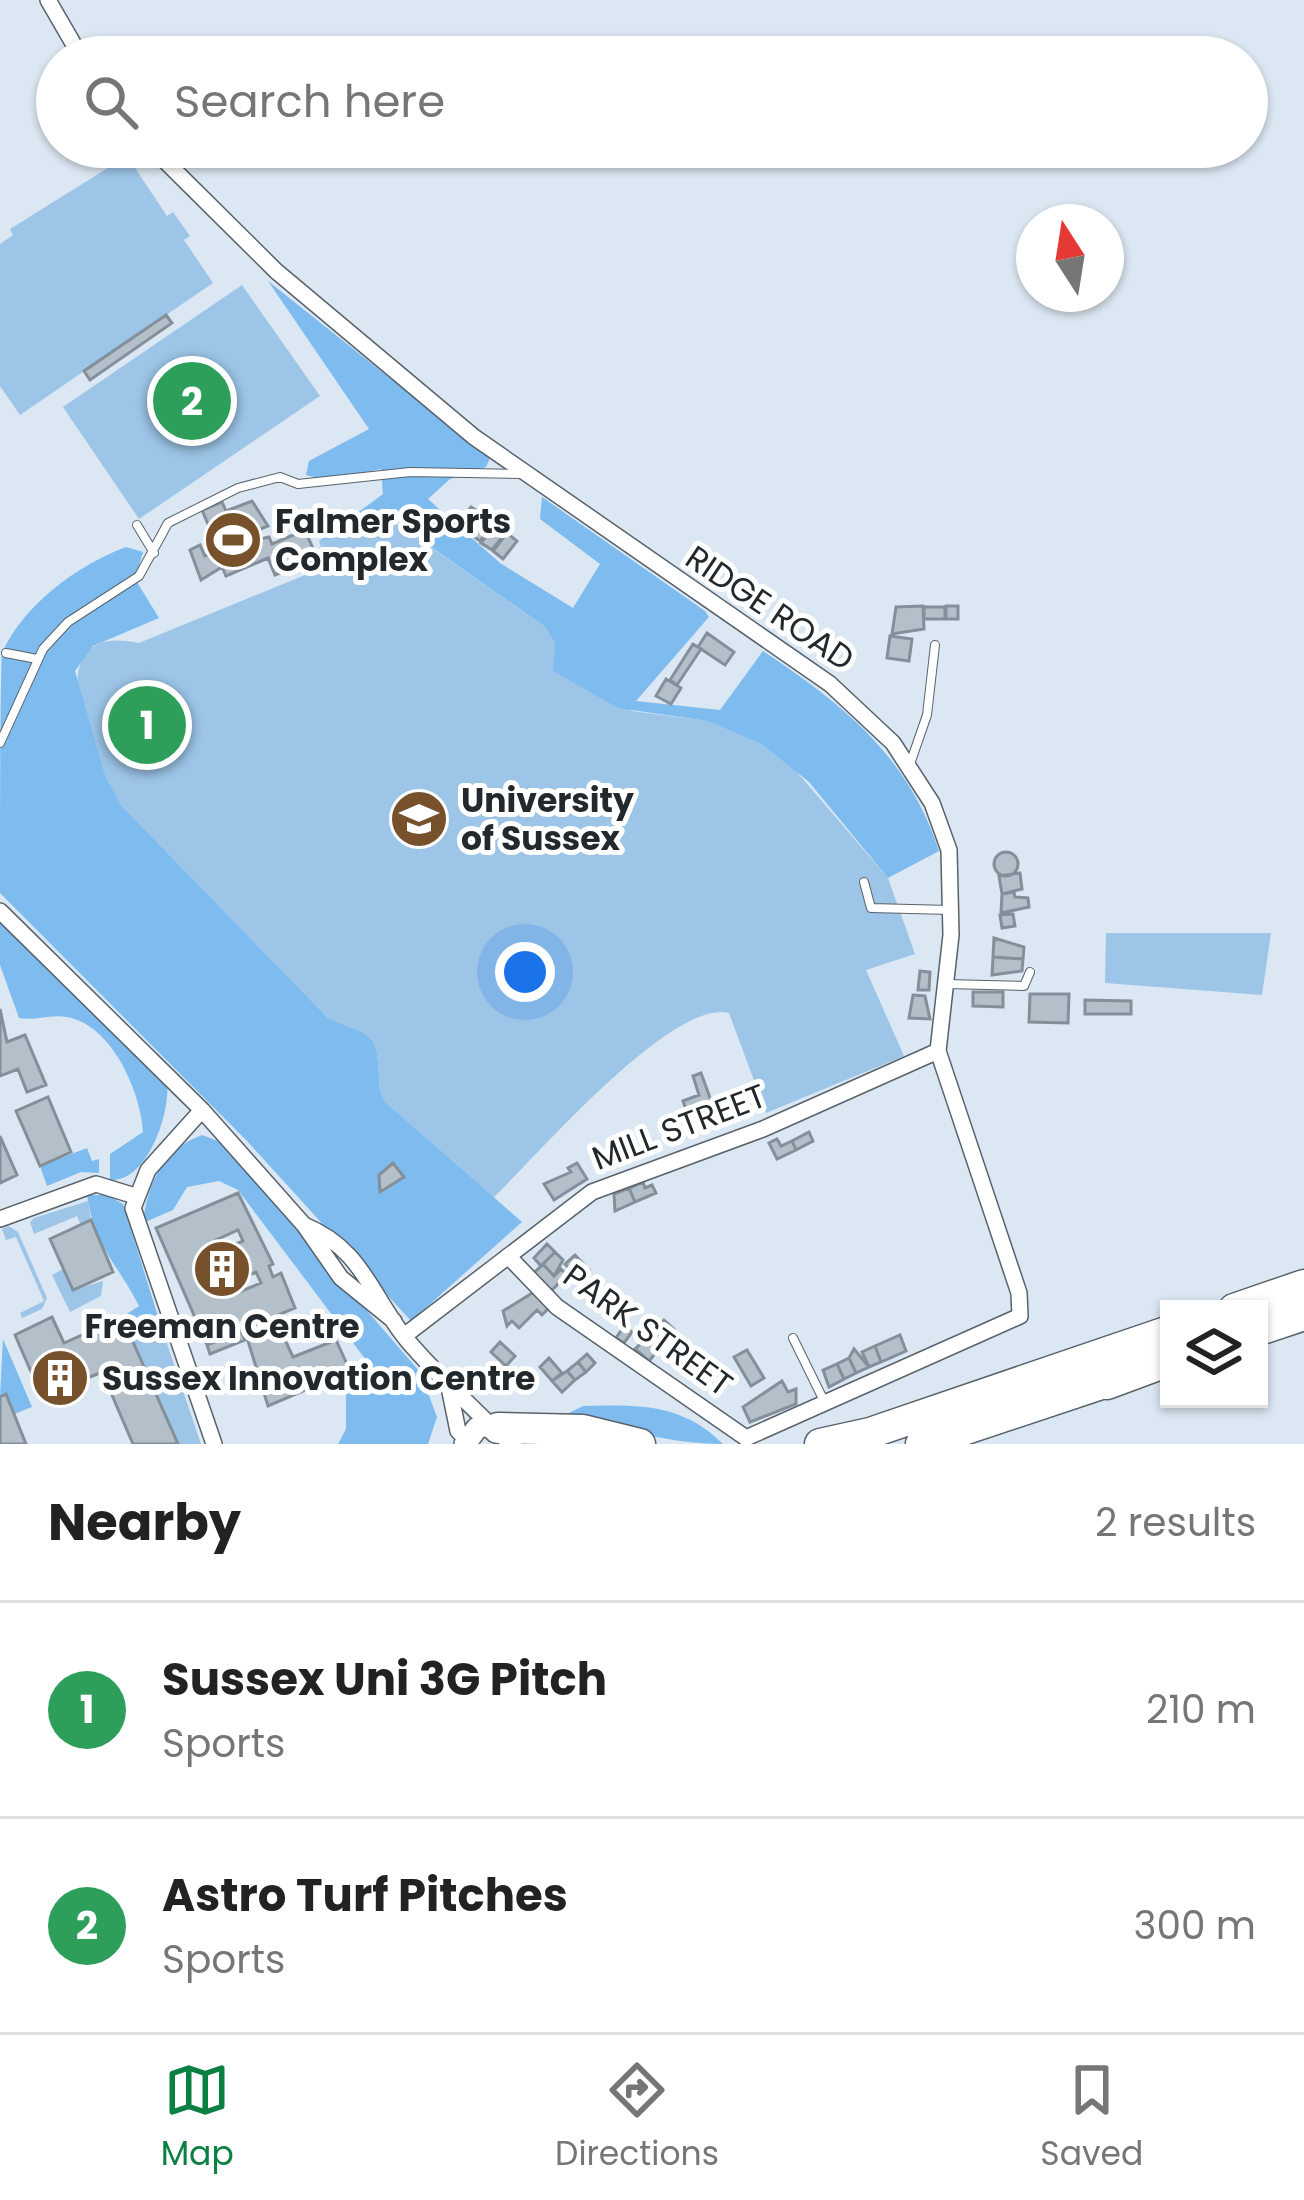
<!DOCTYPE html>
<html lang="en">
<head>
<meta charset="utf-8">
<style>
	body { margin:0; font-family:Poppins,sans-serif; background:#f2f2f2; color:#222 }
	.controls { position:absolute; right:36px; bottom:36px; display:grid; overflow:hidden; border-radius:0px; box-shadow:0 3px 9px #0004 }
	.controls button { width:108px; height:108px; display:grid; place-items:center; padding:0; border:0; border-bottom:3px solid #e0e0e0; background:#fff; color:#222; font:60px sans-serif }
	.compass { position:absolute; left:1016px; top:204px; width:108px; height:108px; border-radius:50%; background:#fff; box-shadow:0 3px 9px #0004; rotate:348deg }
	.you { position:absolute; left:525px; top:972px; width:42px; height:42px; margin:-30px; border:9px solid #fff; border-radius:50%; background:#1a73e8; box-shadow:0 0 0 18px #1a73e833 }
	.badge { display:grid; place-items:center; width:78px; height:78px; border-radius:50%; background:#0b8043; color:#fff; font-size:39px; font-weight:700 }
	.pin { position:absolute; translate:-50% -50%; border:6px solid #fff; box-shadow:0 3px 12px #0006 }
	.list { margin:0; padding:0; list-style:none }
	h2 { display:flex; justify-content:space-between; align-items:center; height:156px; margin:0; padding:0 48px; font-size:51px }
	h2 small { font-size:39px; font-weight:400; color:#767676 }
	.list li { display:grid; grid-template-columns:78px 1fr auto; gap:36px; align-items:center; box-sizing:border-box; height:216px; padding:0 48px; border-top:3px solid #e0e0e0 }
	.list b { display:block; font-size:45px; white-space:nowrap }
	.list p { margin:0; font-size:39px; white-space:nowrap; color:#767676 }
	.list em { font-size:39px; font-style:normal; color:#767676 }
	.icon { flex:none; width:66px; height:66px; fill:none; stroke:currentColor; stroke-width:2; stroke-linecap:round; stroke-linejoin:round }
	.map { position:relative; flex:none; width:1304px; height:1444px; overflow:hidden }
	.search { position:absolute; background:#fff; box-shadow:0 3px 9px #0004; left:36px; right:36px; top:36px; height:132px; display:flex; align-items:center; gap:30px; box-sizing:border-box; padding:0 42px; border-radius:66px; color:#767676; font-size:45px }
	.sheet { height:588px; background:#fff }
	nav { display:flex; justify-content:space-around; align-items:center; box-sizing:border-box; height:168px; border-top:3px solid #e0e0e0; background:#fff; font-size:33px; color:#767676 }
	nav a { display:grid; justify-items:center; gap:6px }
	nav .on { color:#0b8043 }
	.map>svg:first-child { display:block }
	.green { fill:#9cc5e8 }
	.forest { fill:#7ebcef }
	.building { fill:#b3bfc9; stroke:#848f99; stroke-width:3; fill-rule:evenodd }
	.lines { fill:none; stroke-linecap:round; stroke-linejoin:round }
	.lane-casing { stroke:#57626b; stroke-width:10 }
	.street-casing { stroke:#57626b; stroke-width:18 }
	.secondary-casing { stroke:#57626b; stroke-width:24 }
	.highway-casing { stroke:#57626b; stroke-width:33 }
	.lane { stroke:#fff; stroke-width:8 }
	.street { stroke:#fff; stroke-width:15 }
	.secondary { stroke:#fff; stroke-width:21 }
	.highway { stroke:#fff; stroke-width:30 }
	.labels { text-anchor:middle; dominant-baseline:central; stroke-width:10; stroke-linejoin:round; paint-order:stroke }
	.poi-label { font-size:33px; font-weight:bold; fill:#23282c; stroke:#fff; text-anchor:start }
	.street-label { font-size:33px; fill:#23282c; stroke:#fff }
</style>
</head>
<body>
<div class="map">
<svg width="1304" height="1444" viewBox="0 0 1304 1444">
	<rect width="100%" height="100%" fill="#dbe7f2"/>
	<path class="green" d="M 127,156 L 167,216 L 173,212 L 190,236 L 184,240 L 213,283 L 20,415 L 0,386 L 0,244 L 13,235 L 10,229 Z
		M 242,285 L 320,396 L 139,519 L 63,407 Z
		M 378,520 L 392,520 L 544,626 L 555,643 L 554,671 L 632,711 L 707,721 L 763,745 L 790,764 L 888,878 L 915,954 L 866,970 L 904,1056 L 766,1113 L 729,1013 C 672,998 535,1158 493,1198 L 385,1102 C 373,1082 385,1047 367,1035 C 356,1028 340,1024 328,1018 L 121,805 C 91,760 32,620 139,643 L 327,566 L 319,541 Z
		M 1106,933 L 1271,933 L 1262,995 L 1105,983 Z
		M 88,1201 L 91,1220 L 81,1225 L 77,1216 L 34,1234 L 30,1222 L 34,1218 Z
		M 8,1226 L 18,1232 L 47,1298 L 42,1309 L 22,1318 L 20,1313 L 44,1301 L 16,1237 L 6,1240 L 2,1229 Z
		M 63,1269 L 73,1290 L 103,1281 L 101,1296 L 70,1312 L 52,1275 Z
		M 161,1326 L 201,1444 L 178,1444 L 131,1339 Z"/>
	<path class="forest" d="M 268,281 L 490,458 L 486,467 L 450,479 L 428,499 L 500,563 L 573,608 L 600,564 L 540,519 L 542,497 L 705,611 L 709,617 L 636,701 L 720,710 L 763,651 C 844,705 908,756 939,851 L 888,878 L 809,782 L 763,745 L 707,721 L 618,708 L 553,671 L 555,643 L 544,626 L 393,520 L 319,541 L 383,494 L 381,469 L 327,481 L 306,475 L 309,461 L 369,429 Z
		M 126,547 L 143,552 L 135,579 L 159,618 L 93,646 L 75,671 L 105,776 L 121,805 L 328,1018 C 340,1024 356,1028 367,1035 C 385,1047 373,1082 385,1102 L 522,1222 L 411,1321 L 247,1141 L 0,893 C 0,852 0,679 2,653 C 24,604 78,565 126,547 Z
		M 0,918 L 167,1081 C 171,1113 147,1183 110,1180 L 110,1154 L 143,1132 C 141,1092 112,1025 67,1017 C 51,1014 35,1021 19,1018 L 0,965 Z
		M 202,1135 L 218,1141 L 247,1172 L 420,1372 L 437,1417 L 428,1444 L 338,1444 L 346,1429 L 346,1392 L 368,1375 L 369,1364 L 238,1190 L 219,1181 L 187,1187 L 173,1210 L 143,1223 C 147,1185 163,1149 202,1135 Z
		M 87,1148 L 92,1161 L 99,1159 L 99,1173 L 81,1172 L 47,1186 L 40,1166 Z
		M 87,1195 L 107,1195 L 123,1204 L 161,1326 L 131,1339 L 122,1317 L 139,1306 C 118,1264 95,1248 87,1195 Z
		M 3,1339 L 32,1407 L 14,1414 L 6,1395 L 0,1397 Z
		M 583,1406 C 640,1405 681,1403 723,1444 C 668,1444 617,1427 561,1417 Z"/>
	<path class="building" d="M 166,315 L 172,323 L 90,380 L 84,371 Z
		M 252,501 L 268,526 L 248,534 L 251,541 L 269,537 L 272,544 L 305,530 L 317,558 L 275,575 L 268,558 L 226,576 L 222,567 L 201,580 L 190,550 L 200,545 L 205,556 L 219,550 L 202,510 L 222,502 L 226,511 Z
		M 471,507 L 482,514 L 468,533 L 457,525 Z
		M 483,516 L 494,523 L 480,541 L 470,534 Z
		M 495,524 L 506,532 L 492,550 L 481,543 Z
		M 507,533 L 517,541 L 503,559 L 493,551 Z
		M 923,606 L 924,629 L 892,634 L 896,607 Z
		M 946,606 L 958,606 L 958,619 L 946,619 Z
		M 924,607 L 945,607 L 945,619 L 924,619 Z
		M 707,633 L 734,652 L 725,665 L 698,647 Z
		M 890,636 L 912,639 L 909,661 L 887,658 Z
		M 693,644 L 701,649 L 677,685 L 670,680 Z
		M 666,679 L 681,688 L 671,704 L 656,696 Z
		M994 864a12 12 0 1 1 24 0a12 12 0 1 1-24 0Z
		M 1020,873 L 1022,889 L 1002,894 L 999,876 Z
		M 1014,892 L 1015,897 L 1028,898 L 1029,907 L 1001,913 L 1002,894 Z
		M 1013,914 L 1015,926 L 1002,928 L 1000,915 Z
		M 994,938 L 1024,947 L 1023,959 L 993,957 Z
		M 993,957 L 1023,959 L 1022,971 L 992,975 Z
		M 920,971 L 930,972 L 929,990 L 918,990 Z
		M 973,992 L 1003,992 L 1003,1007 L 973,1006 Z
		M 1030,994 L 1069,994 L 1068,1023 L 1029,1022 Z
		M 913,995 L 925,996 L 930,1019 L 909,1018 Z
		M 1085,1000 L 1131,1001 L 1131,1014 L 1085,1014 Z
		M 0,1009 L 7,1042 L 25,1035 L 46,1085 L 27,1092 L 18,1069 L 0,1076 Z
		M 701,1073 L 717,1117 L 698,1123 L 695,1114 L 688,1116 L 683,1101 L 699,1095 L 693,1076 Z
		M 48,1097 L 71,1152 L 40,1166 L 16,1111 Z
		M 809,1132 L 813,1141 L 796,1150 L 792,1141 Z
		M 0,1136 L 17,1175 L 0,1183 Z
		M 777,1139 L 781,1146 L 792,1141 L 796,1150 L 777,1159 L 769,1143 Z
		M 393,1163 L 404,1177 L 380,1192 L 379,1175 Z
		M 577,1163 L 587,1179 L 554,1200 L 544,1184 L 571,1172 L 568,1168 Z
		M 643,1182 L 645,1188 L 652,1185 L 656,1193 L 635,1202 L 629,1188 Z
		M 629,1188 L 635,1202 L 615,1211 L 614,1194 Z
		M 238,1193 L 273,1264 L 269,1266 L 273,1277 L 281,1273 L 295,1308 L 207,1345 L 156,1228 ZM 238,1230 L 243,1241 L 220,1251 L 216,1240 ZM 256,1272 L 261,1283 L 239,1292 L 234,1282 Z
		M 91,1220 L 113,1272 L 73,1290 L 50,1239 Z
		M 547,1244 L 555,1252 L 541,1266 L 534,1258 Z
		M 555,1252 L 563,1260 L 554,1276 L 543,1264 Z
		M 575,1255 L 589,1270 L 579,1279 L 565,1264 Z
		M 543,1264 L 554,1276 L 561,1269 L 567,1275 L 551,1291 L 534,1273 Z
		M 534,1292 L 549,1308 L 542,1315 L 537,1310 L 519,1328 L 512,1321 L 507,1326 L 503,1311 Z
		M 52,1317 L 64,1343 L 122,1317 L 178,1444 L 133,1444 L 102,1372 L 42,1397 L 15,1335 Z
		M 664,1320 L 674,1329 L 657,1348 L 646,1339 Z
		M 624,1326 L 632,1332 L 624,1343 L 616,1338 Z
		M 279,1327 L 293,1357 L 336,1340 L 350,1371 L 268,1406 L 248,1341 Z
		M 241,1331 L 245,1340 L 210,1354 L 207,1345 Z
		M 900,1335 L 906,1351 L 881,1362 L 875,1346 Z
		M 646,1339 L 659,1349 L 649,1361 L 635,1349 Z
		M 500,1342 L 515,1356 L 506,1366 L 491,1352 Z
		M 875,1346 L 881,1362 L 869,1367 L 862,1352 Z
		M 854,1349 L 869,1367 L 856,1373 L 849,1358 Z
		M 747,1350 L 764,1378 L 751,1386 L 734,1357 Z
		M 587,1354 L 595,1363 L 586,1372 L 578,1362 Z
		M 549,1358 L 562,1373 L 552,1381 L 540,1367 Z
		M 849,1358 L 856,1373 L 844,1379 L 837,1364 Z
		M 578,1362 L 586,1372 L 575,1380 L 567,1371 Z
		M 837,1364 L 844,1379 L 829,1387 L 823,1370 Z
		M 567,1371 L 575,1380 L 562,1392 L 552,1381 Z
		M 782,1381 L 788,1392 L 796,1389 L 796,1404 L 750,1422 L 743,1407 Z
		M 6,1394 L 26,1444 L 0,1444 L 0,1397 Z"/>
	<g class="lines">
		<g class="lane-casing">
			<path id="lane" d="M 137,525 L 154,553
				M 6,653 L 37,659
				M 0,743 L 43,649 L 68,622 L 139,576 L 168,523 L 238,488 L 280,477 L 298,484 L 410,472 L 522,474
				M 910,764 L 927,715 L 935,645
				M 864,882 L 871,908 L 950,910
				M 946,984 L 1024,986 L 1030,972
				M 793,1338 L 825,1403"/>
		</g>
		<g class="street-casing">
			<path id="street" d="M 48,0 L 81,57
				M 151,147 L 276,271 L 474,437 L 830,684 L 893,743 L 932,803 L 949,850 L 951,935 L 938,1051 L 1019,1293 L 1020,1316 L 746,1438 L 557,1307 L 508,1256
				M 0,911 L 202,1110 L 304,1225 L 341,1278 L 394,1321
				M 202,1110 L 148,1170 L 133,1208 L 214,1444
				M 0,1219 L 96,1184 L 135,1196
				M 304,1225 C 363,1249 371,1296 407,1340 C 434,1372 462,1397 491,1426
				M 404,1336 L 592,1192 L 763,1129 L 938,1051
				M 450,1392 L 458,1431 L 466,1439"/>
		</g>
		<g class="secondary-casing">
			<path id="secondary" d="M 465,1444 L 477,1428 C 492,1423 506,1428 511,1444"/>
		</g>
		<g class="highway-casing">
			<path id="highway" d="M 1234,1309 L 1304,1285
				M 1259,1330 L 1304,1315
				M 1107,1384 L 1169,1361
				M 498,1428 L 583,1430 L 640,1444
				M 820,1444 L 870,1433 L 1169,1331
				M 921,1444 L 1122,1377"/>
		</g>
		<use href="#lane" class="lane"/>
		<use href="#street" class="street"/>
		<use href="#secondary" class="secondary"/>
		<use href="#highway" class="highway"/>
	</g>
	<defs>
		<g id="stadium-disc" transform="scale(3)"><circle r="9.5" fill="#76512c" stroke="#fff"/><path d="M0-5a6.5 5 0 1 0 0 10a6.5 5 0 1 0 0-10ZM-3.5-1.8h7v3.6h-7Z" fill="#fff"/></g>
		<g id="university-disc" transform="scale(3)"><circle r="9.5" fill="#76512c" stroke="#fff"/><path d="M0-5L7-2L0 1L-7-2ZM-4 1L0 2.5L4 1V4Q0 6-4 4Z" fill="#fff"/></g>
		<g id="building-disc" transform="scale(3)"><circle r="9.5" fill="#76512c" stroke="#fff"/><path d="M-4-6H4V6H1V3H-1V6H-4ZM-2.5-4.3h1.7v1.8h-1.7ZM.8-4.3h1.7v1.8H.8ZM-2.5-1h1.7V.8h-1.7ZM.8-1h1.7V.8H.8Z" fill="#fff"/></g>
	</defs>
	<g fill-rule="evenodd">
		<use href="#stadium-disc" x="233" y="540"/>
		<use href="#university-disc" x="419" y="819"/>
		<use href="#building-disc" x="222" y="1269"/>
		<use href="#building-disc" x="60" y="1378"/>
	</g>
	<g class="labels">
		<g class="poi-label">
			<text x="275" y="521">Falmer Sports<tspan x="275" dy="38">Complex</tspan></text>
			<text x="461" y="800">University<tspan x="461" dy="38">of Sussex</tspan></text>
			<text x="222" y="1326" text-anchor="middle">Freeman Centre</text>
			<text x="102" y="1378">Sussex Innovation Centre</text>
		</g>
		<g class="street-label">
			<text transform="translate(770 608) rotate(34)">RIDGE ROAD</text>
			<text transform="translate(679 1127) rotate(-21)">MILL STREET</text>
			<text transform="translate(648 1330) rotate(36)">PARK STREET</text>
		</g>
	</g>
</svg>
<div class="controls">
<button><svg class="icon" aria-label="layers" viewBox="0 0 24 24"><path d="M12 4l9 5-9 5-9-5zM3 14l9 5 9-5"/></svg></button>
</div>
<svg class="compass" viewBox="-18 -18 36 36"><path d="M0-13l5 13h-10z" fill="#e53935"/><path d="M0 13l5-13h-10z" fill="#767676"/></svg>
<div class="you"></div>
<div class="pin badge" style="left:147px;top:725px;background:#2e9e5b">1</div>
<div class="pin badge" style="left:192px;top:401px;background:#2e9e5b">2</div>
<div class="search"><svg class="icon" aria-label="search" viewBox="0 0 24 24"><circle cx="10" cy="10" r="6"/><path d="M15 15l6 6"/></svg>Search here</div>
</div>
<section class="sheet">
<h2>Nearby<small>2 results</small></h2>
<ul class="list">
<li><span class="badge" style="background:#2e9e5b">1</span><div><b>Sussex Uni 3G Pitch</b><p>Sports</p></div><em>210 m</em></li>
<li><span class="badge" style="background:#2e9e5b">2</span><div><b>Astro Turf Pitches</b><p>Sports</p></div><em>300 m</em></li>
</ul>
</section>
<nav>
<a class="on"><svg class="icon" aria-label="map" viewBox="0 0 24 24"><path d="M3 6l6-2 6 2 6-2v14l-6 2-6-2-6 2zM9 4v14M15 6v14"/></svg>Map</a>
<a><svg class="icon" aria-label="directions" viewBox="0 0 24 24"><path d="M12 3l9 9-9 9-9-9zM9 14v-3h6M13 9l2 2-2 2"/></svg>Directions</a>
<a><svg class="icon" aria-label="saved" viewBox="0 0 24 24"><path d="M7 4h10v16l-5-4-5 4z"/></svg>Saved</a>
</nav>
</body>
</html>
